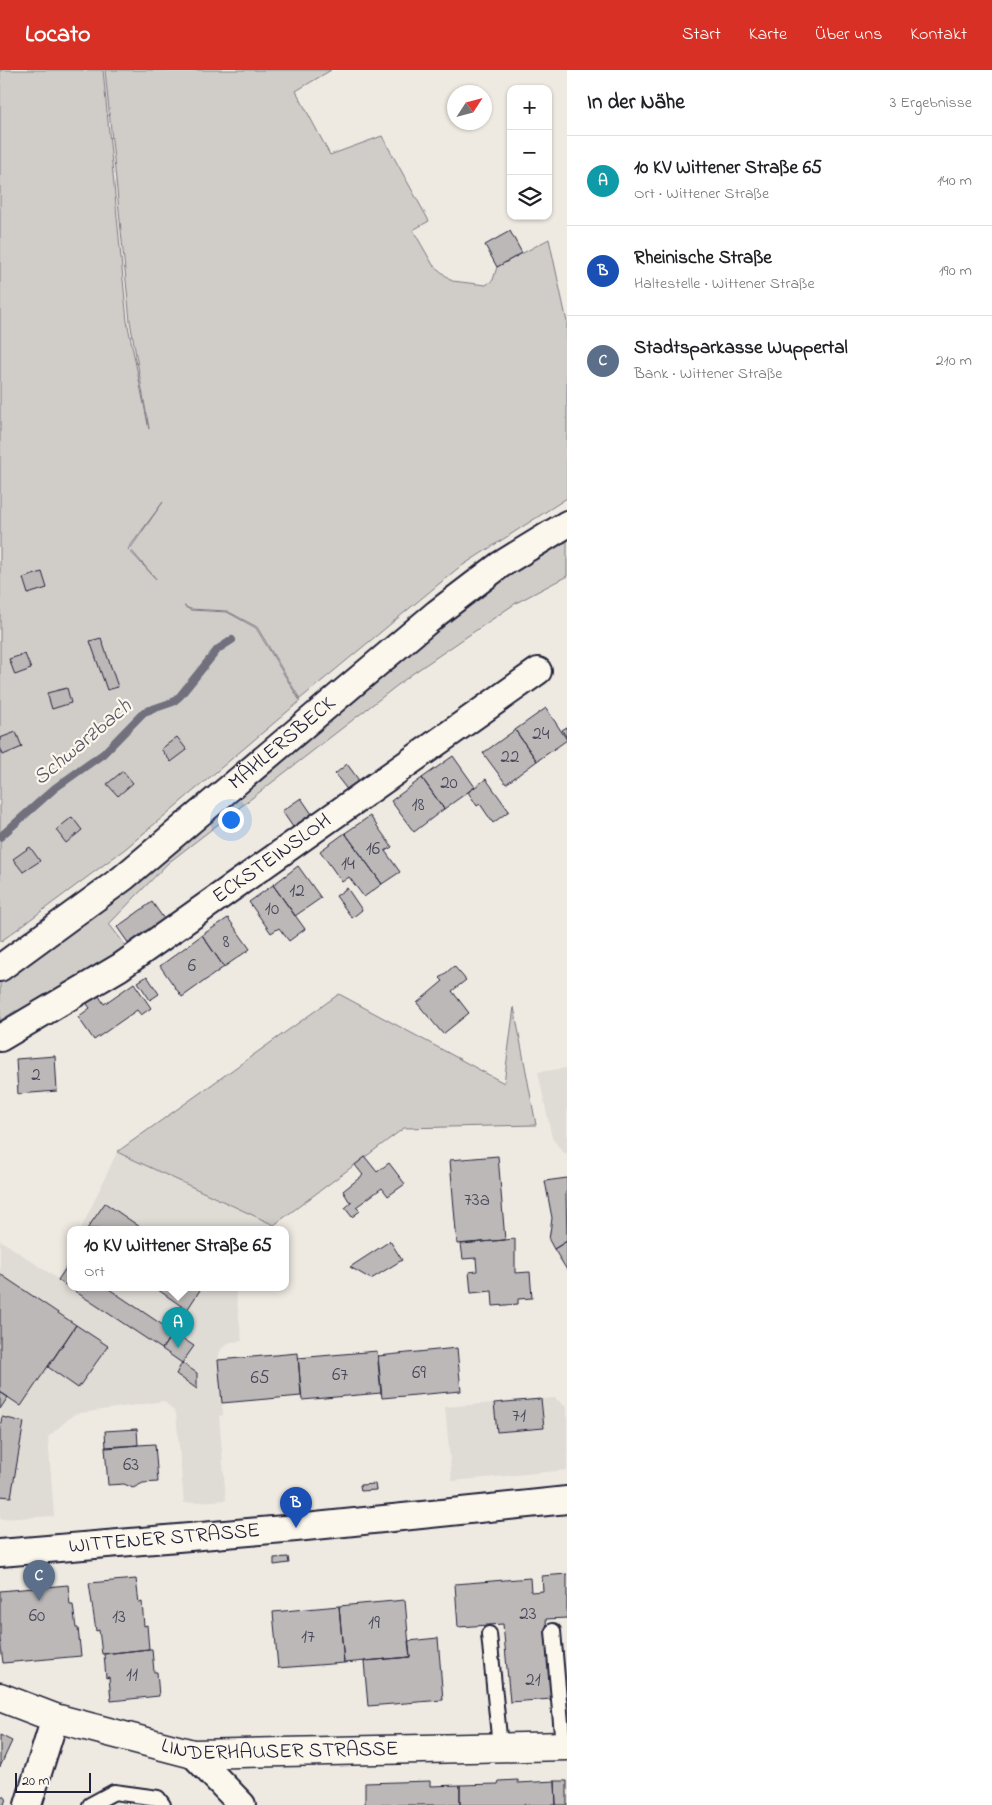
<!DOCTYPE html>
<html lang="de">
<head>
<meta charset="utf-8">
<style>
	body { margin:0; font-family:"Indie Flower",sans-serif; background:#f2f2f2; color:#202124 }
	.controls { position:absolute; right:15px; top:15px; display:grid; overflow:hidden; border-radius:10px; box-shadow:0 1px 4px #0004 }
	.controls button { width:45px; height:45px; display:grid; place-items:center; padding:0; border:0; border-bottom:1px solid #e0e0e0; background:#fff; color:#202124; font:25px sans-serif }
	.compass { position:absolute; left:447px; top:15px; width:45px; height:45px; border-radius:50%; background:#fff; box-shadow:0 1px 4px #0004; rotate:54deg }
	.scale { position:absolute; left:15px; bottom:12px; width:76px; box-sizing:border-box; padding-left:5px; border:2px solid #22223b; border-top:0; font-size:14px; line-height:18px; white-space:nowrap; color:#22223b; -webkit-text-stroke:4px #fbf7ec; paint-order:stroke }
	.you { position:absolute; left:230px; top:749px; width:18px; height:18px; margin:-12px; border:4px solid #fff; border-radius:50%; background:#1a73e8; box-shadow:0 0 0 8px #1a73e833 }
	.badge { display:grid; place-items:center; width:32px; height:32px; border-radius:50%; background:#d93025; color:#fff; font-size:16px; font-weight:700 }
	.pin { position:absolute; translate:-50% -41px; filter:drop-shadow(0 1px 2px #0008) }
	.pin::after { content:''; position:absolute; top:26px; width:18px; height:15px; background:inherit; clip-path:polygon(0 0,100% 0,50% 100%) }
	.popup { position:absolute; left:67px; top:1156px; width:222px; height:65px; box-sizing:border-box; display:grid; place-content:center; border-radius:10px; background:#fff; filter:drop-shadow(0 1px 4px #0005); font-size:16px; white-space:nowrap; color:#757577 }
	.popup b { font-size:19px; color:#202124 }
	.popup::after { content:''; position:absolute; left:50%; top:100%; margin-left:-10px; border:10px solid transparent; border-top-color:#fff }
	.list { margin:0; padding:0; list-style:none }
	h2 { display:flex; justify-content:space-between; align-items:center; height:65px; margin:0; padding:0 20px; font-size:21px }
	h2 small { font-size:16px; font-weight:400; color:#757577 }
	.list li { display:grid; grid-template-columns:32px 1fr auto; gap:15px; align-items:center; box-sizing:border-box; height:90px; padding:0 20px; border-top:1px solid #e0e0e0 }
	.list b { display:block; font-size:19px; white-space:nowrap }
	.list p { margin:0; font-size:16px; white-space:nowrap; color:#757577 }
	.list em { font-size:16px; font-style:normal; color:#757577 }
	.icon { flex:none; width:28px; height:28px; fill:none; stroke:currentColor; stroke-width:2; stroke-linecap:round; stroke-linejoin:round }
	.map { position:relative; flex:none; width:567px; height:1735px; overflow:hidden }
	header { display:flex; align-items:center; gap:30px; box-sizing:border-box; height:70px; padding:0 25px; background:#d93025; color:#fff }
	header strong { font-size:24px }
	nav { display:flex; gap:28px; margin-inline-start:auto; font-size:18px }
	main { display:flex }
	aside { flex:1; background:#fff }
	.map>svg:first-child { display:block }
	.built { fill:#dfdbd5 }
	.green { fill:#d0cdc9; stroke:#797882; fill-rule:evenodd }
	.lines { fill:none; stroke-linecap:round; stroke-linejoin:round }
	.stream { stroke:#716f7c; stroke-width:8 }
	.building { fill:#bcb8b8; stroke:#22223b }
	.lane-casing { stroke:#22223b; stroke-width:18 }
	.street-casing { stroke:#22223b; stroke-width:30 }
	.secondary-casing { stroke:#22223b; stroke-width:31 }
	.lane { stroke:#fbf7ec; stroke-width:14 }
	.street { stroke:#fbf7ec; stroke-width:26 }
	.secondary { stroke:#fbf7ec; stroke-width:28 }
	.labels { text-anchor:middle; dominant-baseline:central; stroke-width:4.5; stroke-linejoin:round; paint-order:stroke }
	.number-label { font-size:19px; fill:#48485a }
	.street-label { font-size:21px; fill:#22223b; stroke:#fbf7ec }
	.water-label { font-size:22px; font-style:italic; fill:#575666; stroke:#fbf7ec }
</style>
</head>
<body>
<header>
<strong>Locato</strong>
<nav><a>Start</a><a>Karte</a><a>Über uns</a><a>Kontakt</a></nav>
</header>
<main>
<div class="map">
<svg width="567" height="1735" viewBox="0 0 567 1735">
	<rect width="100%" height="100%" fill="#eeeae2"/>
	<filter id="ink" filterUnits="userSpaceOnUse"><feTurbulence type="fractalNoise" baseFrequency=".02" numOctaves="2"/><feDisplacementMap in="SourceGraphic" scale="10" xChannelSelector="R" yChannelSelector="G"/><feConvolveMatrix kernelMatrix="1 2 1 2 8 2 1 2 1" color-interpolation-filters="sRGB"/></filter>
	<g filter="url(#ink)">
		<path class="built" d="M 567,998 L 567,1084 L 563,1082 L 552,1068 L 538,1002 Z
			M 117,1082 L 274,1155 L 267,1159 L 81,1159 Z
			M 0,1170 L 58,1209 L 70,1183 L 70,1217 L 235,1217 L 242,1271 L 230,1272 L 221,1279 L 218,1287 L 223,1345 L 219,1346 L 226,1430 L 184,1433 L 176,1343 L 164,1331 L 74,1344 L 48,1367 L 54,1446 L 0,1449 Z
			M 555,1328 L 567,1338 L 567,1400 L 452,1411 L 445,1337 Z"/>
		<path class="green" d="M 0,0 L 103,0 L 127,251 L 149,359 L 130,251 L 105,0 L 331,0 L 296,21 L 330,85 L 382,66 L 429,151 L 413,160 L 433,195 L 452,211 L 486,215 L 493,210 L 497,197 L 549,169 L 567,252 L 567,428 L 457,499 L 300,629 L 257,557 L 227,541 L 190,539 L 184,536 L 190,540 L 227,542 L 256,558 L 300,631 L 125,779 L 0,872 ZM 163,432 L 130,479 L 157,510 L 128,479 Z
			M 567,470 L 567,506 L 516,533 L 412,604 L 168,793 L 109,854 L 130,881 L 113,885 L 31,941 L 15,941 L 0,951 L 0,910 L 412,577 L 515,497 Z
			M 339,924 L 504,1013 L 514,937 L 536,1055 L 404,1058 L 274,1155 L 117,1082 Z"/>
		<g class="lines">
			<path class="stream" d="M 0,767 L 55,718 L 103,684 L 144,642 L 173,632 L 180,626 L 218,579 L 232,570"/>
		</g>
		<path class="building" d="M 510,161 L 522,183 L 497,197 L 485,175 Z
			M 42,502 L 47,518 L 28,524 L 23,508 Z
			M 101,568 L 118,617 L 107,620 L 90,571 Z
			M 25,584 L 31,599 L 15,605 L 9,589 Z
			M 67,618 L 71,633 L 52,639 L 47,623 Z
			M 546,638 L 567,670 L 537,691 L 515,660 Z
			M 567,657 L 567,668 L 562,660 Z
			M 515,660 L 537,691 L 506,714 L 483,683 Z
			M 16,662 L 22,677 L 3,685 L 0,677 L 0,668 Z
			M 177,667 L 187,680 L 171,692 L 161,679 Z
			M 453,686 L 475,717 L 444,739 L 422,708 Z
			M 347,694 L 361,713 L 349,722 L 335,704 Z
			M 123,701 L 133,713 L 118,726 L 107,714 Z
			M 422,708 L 444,739 L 414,762 L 391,731 Z
			M 486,709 L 509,741 L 493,753 L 480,734 L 477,736 L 468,722 Z
			M 301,728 L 316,750 L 297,763 L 282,741 Z
			M 370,746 L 392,777 L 385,781 L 400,802 L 382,814 L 345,763 Z
			M 72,747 L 82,760 L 66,773 L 56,760 Z
			M 345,763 L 382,814 L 364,827 L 349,807 L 342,812 L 320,781 Z
			M 30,777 L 40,791 L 23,802 L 13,789 Z
			M 298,796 L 321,828 L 295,846 L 273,815 Z
			M 273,815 L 305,859 L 289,871 L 279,858 L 271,863 L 249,832 Z
			M 347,818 L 362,840 L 352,848 L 336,826 Z
			M 152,832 L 164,849 L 129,874 L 117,857 Z
			M 228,848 L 250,879 L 224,897 L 202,865 Z
			M 202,865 L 224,897 L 182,927 L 160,896 Z
			M 454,896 L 466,910 L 452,921 L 469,943 L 443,964 L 417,933 L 443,911 L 440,908 Z
			M 147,906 L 159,924 L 150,930 L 138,912 Z
			M 134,913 L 151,938 L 141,945 L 137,940 L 94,970 L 78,947 L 90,938 L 85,931 L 97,923 L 104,934 Z
			M 55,986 L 57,1021 L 18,1024 L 16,989 Z
			M 498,1086 L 505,1170 L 457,1174 L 450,1090 Z
			M 365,1087 L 377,1102 L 389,1093 L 405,1114 L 388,1126 L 382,1118 L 356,1137 L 360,1141 L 352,1147 L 345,1138 L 352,1132 L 349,1131 L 343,1121 L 363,1105 L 355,1095 Z
			M 567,1108 L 567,1122 L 566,1122 L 567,1171 L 554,1179 L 549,1170 L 552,1148 L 545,1111 Z
			M 105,1133 L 143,1159 L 87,1159 Z
			M 515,1169 L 515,1203 L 530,1202 L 532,1228 L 518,1229 L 518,1234 L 493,1236 L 492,1221 L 471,1223 L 469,1202 L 477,1201 L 476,1188 L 463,1189 L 461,1174 Z
			M 390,1171 L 402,1190 L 371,1209 L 350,1197 Z
			M 567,1171 L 567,1200 L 554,1179 Z
			M 70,1192 L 70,1217 L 106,1217 L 173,1262 L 162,1279 L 58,1210 Z
			M 0,1204 L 76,1255 L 21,1336 L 0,1322 Z
			M 154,1217 L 202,1217 L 187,1240 Z
			M 76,1255 L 108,1276 L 78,1318 L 48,1297 Z
			M 173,1262 L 194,1276 L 182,1293 L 162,1279 Z
			M 457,1278 L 461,1321 L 382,1328 L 378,1286 Z
			M 377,1281 L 381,1323 L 302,1330 L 298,1288 Z
			M 298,1283 L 301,1326 L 222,1333 L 218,1290 Z
			M 182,1293 L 197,1303 L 197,1319 L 176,1304 Z
			M 0,1322 L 8,1327 L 0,1339 Z
			M 541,1329 L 544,1358 L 497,1362 L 494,1333 Z
			M 2,1347 L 24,1352 L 11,1427 L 0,1426 L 0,1357 Z
			M 137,1359 L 138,1375 L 106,1378 L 105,1361 Z
			M 155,1374 L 158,1412 L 143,1413 L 133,1418 L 124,1414 L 108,1415 L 105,1377 Z
			M 375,1414 L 376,1420 L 361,1421 L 360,1415 Z
			M 288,1487 L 289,1493 L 274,1495 L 274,1488 Z
			M 567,1504 L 567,1548 L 546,1549 L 552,1629 L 510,1632 L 503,1554 L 458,1557 L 455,1514 L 530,1508 L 531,1522 L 543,1521 L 542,1506 Z
			M 136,1509 L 139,1533 L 142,1532 L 144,1556 L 147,1555 L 149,1579 L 102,1584 L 99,1560 L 96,1561 L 89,1513 Z
			M 68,1515 L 70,1535 L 73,1535 L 76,1558 L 78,1558 L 81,1586 L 3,1593 L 0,1569 L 0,1521 Z
			M 405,1530 L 410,1587 L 344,1593 L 339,1536 Z
			M 339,1536 L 344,1593 L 278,1598 L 273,1542 Z
			M 438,1568 L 443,1630 L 368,1636 L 364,1591 L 410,1587 L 408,1571 Z
			M 149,1579 L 152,1579 L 154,1602 L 157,1602 L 159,1626 L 111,1631 L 109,1607 L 106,1608 L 104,1584 Z
			M 0,1665 L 12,1671 L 0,1697 Z
			M 518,1710 L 518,1713 L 555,1711 L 556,1735 L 460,1735 L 460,1715 L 498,1714 L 499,1711 Z
			M 430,1711 L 430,1716 L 460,1715 L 460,1735 L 365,1735 L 365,1713 Z
			M 555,1711 L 567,1711 L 567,1735 L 556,1735 Z
			M 0,1725 L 6,1728 L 4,1735 L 0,1735 Z"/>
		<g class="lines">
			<g class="lane-casing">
				<path id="lane" d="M 553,1561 L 563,1676
					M 489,1564 L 500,1677
					M 90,1735 L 114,1722 L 158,1728 L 163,1735"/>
			</g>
			<g class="street-casing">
				<g id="street">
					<path id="s1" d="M 0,898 L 123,808 L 437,543 L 500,495 L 567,454"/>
					<path id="s2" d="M 0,968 L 120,897 L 538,601"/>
					<path id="s3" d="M 0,1483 L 296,1458 L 567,1430"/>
					<path d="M 193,1684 L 242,1735"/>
					<path d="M 28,1735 L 55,1648"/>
				</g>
			</g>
			<g class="secondary-casing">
				<g id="secondary">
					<path id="s4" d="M 0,1627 L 55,1648 L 193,1684 L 567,1676"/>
				</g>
			</g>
			<use href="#lane" class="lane"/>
			<use href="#street" class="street"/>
			<use href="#secondary" class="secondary"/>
		</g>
	</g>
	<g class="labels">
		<g class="number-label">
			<text x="541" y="664">24</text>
			<text x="510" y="687">22</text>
			<text x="449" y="713">20</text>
			<text x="418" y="735">18</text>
			<text x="373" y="779">16</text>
			<text x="348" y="794">14</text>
			<text x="297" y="821">12</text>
			<text x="272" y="839">10</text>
			<text x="226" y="872">8</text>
			<text x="192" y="896">6</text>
			<text x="36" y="1005">2</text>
			<text x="477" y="1130">73a</text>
			<text x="419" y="1303">69</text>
			<text x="340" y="1305">67</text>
			<text x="260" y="1308">65</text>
			<text x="519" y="1346">71</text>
			<text x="131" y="1395">63</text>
			<text x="528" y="1544">23</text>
			<text x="37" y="1546">60</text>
			<text x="119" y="1547">13</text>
			<text x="374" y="1553">19</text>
			<text x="308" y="1567">17</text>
			<text x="132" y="1605">11</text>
			<text x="533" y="1610">21</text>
		</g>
		<g class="street-label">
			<text stroke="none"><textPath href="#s1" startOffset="361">MÄHLERSBECK</textPath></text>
			<text stroke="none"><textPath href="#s2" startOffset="326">ECKSTEINSLOH</textPath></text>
			<text stroke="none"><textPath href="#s3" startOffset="165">WITTENER STRASSE</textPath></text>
			<text stroke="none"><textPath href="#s4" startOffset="288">LINDERHAUSER STRASSE</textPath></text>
		</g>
		<g class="water-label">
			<text transform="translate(83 673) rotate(-40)">Schwarzbach</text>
		</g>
	</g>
</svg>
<div class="controls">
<button>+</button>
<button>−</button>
<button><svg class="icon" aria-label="layers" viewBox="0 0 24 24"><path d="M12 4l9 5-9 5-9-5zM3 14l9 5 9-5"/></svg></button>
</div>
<svg class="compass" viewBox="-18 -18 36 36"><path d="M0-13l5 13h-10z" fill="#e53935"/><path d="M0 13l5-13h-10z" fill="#757577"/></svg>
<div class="scale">20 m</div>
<div class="you"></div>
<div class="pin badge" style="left:178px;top:1278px;background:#0f9aa8">A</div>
<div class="popup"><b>10 KV Wittener Straße 65</b>Ort</div>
<div class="pin badge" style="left:296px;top:1458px;background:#1a4fb4">B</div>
<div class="pin badge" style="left:39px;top:1531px;background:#5c6f8a">C</div>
</div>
<aside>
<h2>In der Nähe<small>3 Ergebnisse</small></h2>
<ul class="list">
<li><span class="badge" style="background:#0f9aa8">A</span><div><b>10 KV Wittener Straße 65</b><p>Ort · Wittener Straße</p></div><em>140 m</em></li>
<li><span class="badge" style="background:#1a4fb4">B</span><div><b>Rheinische Straße</b><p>Haltestelle · Wittener Straße</p></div><em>190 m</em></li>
<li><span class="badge" style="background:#5c6f8a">C</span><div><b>Stadtsparkasse Wuppertal</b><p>Bank · Wittener Straße</p></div><em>210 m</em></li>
</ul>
</aside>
</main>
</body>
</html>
